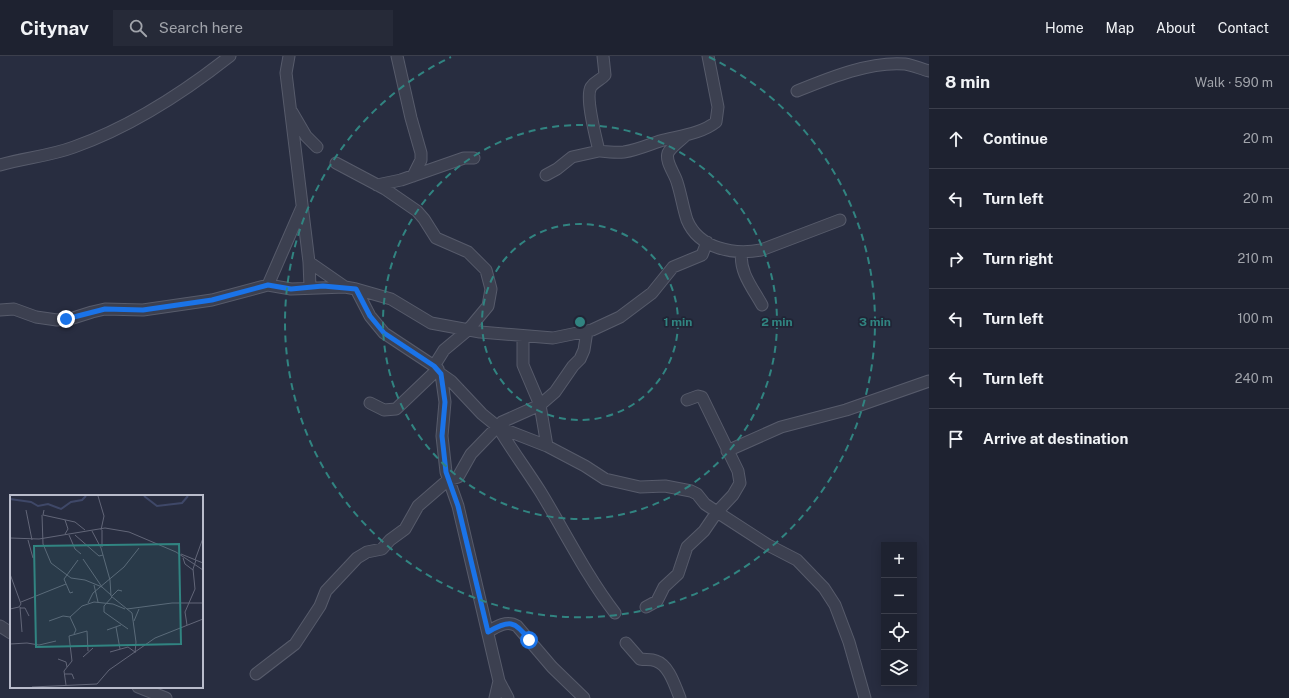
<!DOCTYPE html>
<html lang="en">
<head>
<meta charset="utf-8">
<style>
	body { margin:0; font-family:"Public Sans",sans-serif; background:#262a38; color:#f1f3f6 }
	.controls { position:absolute; right:12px; bottom:12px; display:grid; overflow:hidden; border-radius:0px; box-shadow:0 2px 10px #0003 }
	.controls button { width:36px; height:36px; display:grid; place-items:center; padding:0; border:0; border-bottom:1px solid #3c3f4c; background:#1e2230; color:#f1f3f6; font:20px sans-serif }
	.stop { position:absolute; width:12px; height:12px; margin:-9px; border:3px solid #1a73e8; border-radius:50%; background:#fff }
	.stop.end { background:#1a73e8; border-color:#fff; box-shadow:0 1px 4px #0008 }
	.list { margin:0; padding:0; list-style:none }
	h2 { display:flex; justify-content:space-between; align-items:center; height:52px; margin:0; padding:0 16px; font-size:17px }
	h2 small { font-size:13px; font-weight:400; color:#a1a4ab }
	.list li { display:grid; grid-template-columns:26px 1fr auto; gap:12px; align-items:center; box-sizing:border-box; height:60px; padding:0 16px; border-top:1px solid #3c3f4c }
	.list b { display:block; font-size:15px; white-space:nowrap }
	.list em { font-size:13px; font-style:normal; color:#a1a4ab }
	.icon { flex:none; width:22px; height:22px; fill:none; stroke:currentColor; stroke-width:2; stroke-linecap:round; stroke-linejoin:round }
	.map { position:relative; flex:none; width:929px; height:642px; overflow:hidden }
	header { display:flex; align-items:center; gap:24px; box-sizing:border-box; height:56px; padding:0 20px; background:#1e2230; border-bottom:1px solid #3c3f4c }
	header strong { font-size:19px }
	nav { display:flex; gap:22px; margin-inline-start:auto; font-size:14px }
	.search { width:280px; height:36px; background:#262a38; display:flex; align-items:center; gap:10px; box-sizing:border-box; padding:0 14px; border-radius:0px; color:#a1a4ab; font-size:15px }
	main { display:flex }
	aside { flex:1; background:#1e2230 }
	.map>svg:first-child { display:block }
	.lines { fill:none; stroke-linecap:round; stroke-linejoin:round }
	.minor-casing { stroke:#575b6b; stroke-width:13 }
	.minor { stroke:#3c4050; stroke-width:11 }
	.route { stroke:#1a73e8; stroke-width:5 }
	.ring { fill:none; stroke:#318481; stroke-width:2; stroke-dasharray:7 5 }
	.inset-river { fill:none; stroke:#3f4868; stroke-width:2 }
	.inset-road { fill:none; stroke:#626678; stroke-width:1 }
	.view { fill:#318481; fill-opacity:0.15; stroke:#318481; stroke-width:2 }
	.inset-edge { fill:none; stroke:#b9bccb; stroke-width:2 }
	.centre { fill:#318481; stroke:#212536; stroke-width:2 }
	.ring-label { font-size:12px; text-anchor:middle; font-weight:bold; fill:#318481; stroke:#212536; stroke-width:3.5; stroke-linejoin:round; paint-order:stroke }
</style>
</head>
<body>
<header>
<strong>Citynav</strong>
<div class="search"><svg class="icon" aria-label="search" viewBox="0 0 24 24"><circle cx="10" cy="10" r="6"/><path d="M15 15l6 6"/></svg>Search here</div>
<nav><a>Home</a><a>Map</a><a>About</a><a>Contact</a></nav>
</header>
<main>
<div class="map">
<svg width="929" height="642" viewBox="0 0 929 642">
	<rect width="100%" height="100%" fill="#282d40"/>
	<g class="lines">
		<g class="minor-casing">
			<path id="minor" d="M 289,0 L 286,17 L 309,206 L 345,231 L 356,233 L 370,260 L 384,277 L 434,310 L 441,318 L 445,346 L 442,380 L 446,416 L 458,450 L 499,625 L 508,642
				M 397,0 L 411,62 L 421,97 L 421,104 L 413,120
				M 603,0 L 605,19 C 601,24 595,25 591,31 C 585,41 596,82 599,95 C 608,96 616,97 624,96 C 637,94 648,89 660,85 C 678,80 701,78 716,66 L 718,51 L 708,0
				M 797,35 C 829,22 870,5 905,8 C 913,9 921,13 929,15
				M 292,56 L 306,80 L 317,91
				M 685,80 C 680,85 671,91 668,97 C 665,106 675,118 677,126 C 681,138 683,152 687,164 C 699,193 734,199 761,194 L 840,164
				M 336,107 L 385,133 L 417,155 L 424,163 L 436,182 L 468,196 L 486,214 L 491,233 L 488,250 L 468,274 L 444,294 L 434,310
				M 0,109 C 24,102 50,100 74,91 C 131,71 183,37 230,0
				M 546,119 L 557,113 L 572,101 L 599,95
				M 377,129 L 401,124 L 464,102 L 474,102
				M 742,196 C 738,215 754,234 762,249
				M 309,206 L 310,231
				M 268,229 L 302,151
				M 356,233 L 391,243 L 431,267 L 480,276 L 553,282 L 592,274 L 620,261 L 652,237 L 673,211 L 702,199 L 707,186
				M 0,254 L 14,253 L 36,261 L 57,264 L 73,262 L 92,256 L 105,253 L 143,254 L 212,244 L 268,229 L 291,233 L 345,231
				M 523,280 L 523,309 L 540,349 L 547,390
				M 441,318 L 451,325 L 482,358 L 498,371 L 547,390 L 585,410 L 605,423 L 640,431 L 665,430 L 691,435 L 697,438 L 705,448 L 717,456 L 768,489 L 797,504 L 824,532 L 835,549 L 849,586 L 865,642
				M 370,347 L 384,354 L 396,353 L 438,313
				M 498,371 C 511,393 526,413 540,435 C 565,476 586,519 615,557
				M 727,395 L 781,371 L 846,354 L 929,325
				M 646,551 L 657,545 L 664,531 L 678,518 L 687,491 L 704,475 L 717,456 L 733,439 L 740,427 L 738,415 L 702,341 L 698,340 L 687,344
				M 0,570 L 11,577
				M 488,576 C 497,570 507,564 517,570 L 552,611 L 584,642
				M 626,587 L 640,603 C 646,604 651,603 656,605 C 669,609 675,630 680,642
				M 256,618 L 295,588 L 320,550 L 326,535 L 357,502 L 367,496 L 382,493 L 390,484 L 405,473 L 418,450 L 448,424 L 458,421 L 471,398 L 502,366 L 540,349 L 555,336 L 573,310 L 580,303 L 584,294 L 587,275
				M 138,631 L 166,642
				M 495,642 L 499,625"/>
		</g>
		<use href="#minor" class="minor"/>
	</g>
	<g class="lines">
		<path class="route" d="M 66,263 L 105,253 L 143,254 L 212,244 L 268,229 L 291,233 L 323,230 L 356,233 L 370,260 L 384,277 L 434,310 L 441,318 L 445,346 L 442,380 L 446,416 L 458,450 L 488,576 C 509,564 515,564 529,584"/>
	</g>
	<g class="ring">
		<circle cx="580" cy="266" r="98"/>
		<circle cx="580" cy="266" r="197"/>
		<path d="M709 1A295 295 0 1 1 451 1"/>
	</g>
	<g transform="translate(10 439)">
		<rect width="193" height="193" fill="#282d40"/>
		<path class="inset-river" d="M 134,1 L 147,11 L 172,8 L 178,1M 0,4 L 21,7 L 28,11 L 38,9 L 51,14 L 61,7 L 72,5 L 76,1"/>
		<path class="inset-road" d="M 88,1 L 94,21 L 91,35M 16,15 L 22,45M 34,15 L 33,20 L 65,27 L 75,35M 32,20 L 33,49 L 41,68 L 61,83 L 75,85 L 92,92 L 101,100M 55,25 L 58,34 L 55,39M 82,36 L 91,53 L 100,85 L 101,101 L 122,118 L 126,147 L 125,158M 59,40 L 65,54 L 71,59M 65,40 L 89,61 L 93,60M 0,43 L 29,44 L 95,33 L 119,37 L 166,57 L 193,75M 18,45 L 23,63M 92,52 L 92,35M 171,59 L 193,68M 173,63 L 175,69 L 183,75M 73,64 L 92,92M 185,65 L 193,43M 0,79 L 11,109 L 9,112 L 0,114M 84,90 L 88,107M 63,97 L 60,98 L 54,84 L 68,65M 102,101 L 108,95 L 112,96M 102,102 L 94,111 L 94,117 L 118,134M 11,107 L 56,89M 78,108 L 83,98 L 114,72 L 129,53M 10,112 L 12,137M 10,113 L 15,113 L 19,121M 117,114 L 162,108 L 193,108M 60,122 L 72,111 L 84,107 L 103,109 L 115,114M 39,126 L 53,121 L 60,122 L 66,135 L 64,139M 124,126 L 129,114M 177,130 L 175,117 L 185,94 L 183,74 L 186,65M 106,132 L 110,154M 97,135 L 111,130M 0,149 L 17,148 L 29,150 L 46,146M 100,157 L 118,152 L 125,157M 73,162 L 83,153M 48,164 L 56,167 L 57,172M 55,179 L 62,179 L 64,184M 56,190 L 54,176 L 62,166 L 59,141 L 77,136 L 78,156M 22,192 L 87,189 L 99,175 L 145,143 L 193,124"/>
		<path class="view" d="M 169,49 L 171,149 L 26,152 L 24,51 Z"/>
		<rect width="193" height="193" class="inset-edge"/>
	</g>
	<circle cx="580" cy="266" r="6" class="centre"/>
	<g class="ring-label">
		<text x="678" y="270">1 min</text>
		<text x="777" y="270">2 min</text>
		<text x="875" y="270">3 min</text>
	</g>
</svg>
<div class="controls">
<button>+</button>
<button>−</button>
<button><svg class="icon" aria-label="locate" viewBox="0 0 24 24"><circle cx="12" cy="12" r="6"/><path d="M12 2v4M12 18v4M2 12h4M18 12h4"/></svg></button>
<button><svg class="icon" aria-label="layers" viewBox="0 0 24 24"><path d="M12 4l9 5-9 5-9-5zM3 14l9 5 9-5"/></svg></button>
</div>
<div class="stop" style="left:529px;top:584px"></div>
<div class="stop end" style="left:66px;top:263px"></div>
</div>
<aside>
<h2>8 min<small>Walk · 590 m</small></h2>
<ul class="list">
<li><svg class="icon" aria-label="ahead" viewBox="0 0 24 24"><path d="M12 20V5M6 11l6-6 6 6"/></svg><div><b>Continue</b></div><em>20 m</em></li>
<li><svg class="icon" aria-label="left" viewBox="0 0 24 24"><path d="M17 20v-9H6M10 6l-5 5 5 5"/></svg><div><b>Turn left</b></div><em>20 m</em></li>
<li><svg class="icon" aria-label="right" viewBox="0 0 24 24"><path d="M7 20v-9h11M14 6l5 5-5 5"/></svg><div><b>Turn right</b></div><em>210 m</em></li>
<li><svg class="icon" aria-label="left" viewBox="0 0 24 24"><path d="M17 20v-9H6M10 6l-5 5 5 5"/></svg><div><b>Turn left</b></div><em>100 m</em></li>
<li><svg class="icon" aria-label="left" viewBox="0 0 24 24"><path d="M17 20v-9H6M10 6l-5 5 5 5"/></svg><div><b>Turn left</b></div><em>240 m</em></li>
<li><svg class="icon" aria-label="arrive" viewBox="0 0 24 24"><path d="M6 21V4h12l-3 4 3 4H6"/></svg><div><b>Arrive at destination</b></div></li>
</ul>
</aside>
</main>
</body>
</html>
